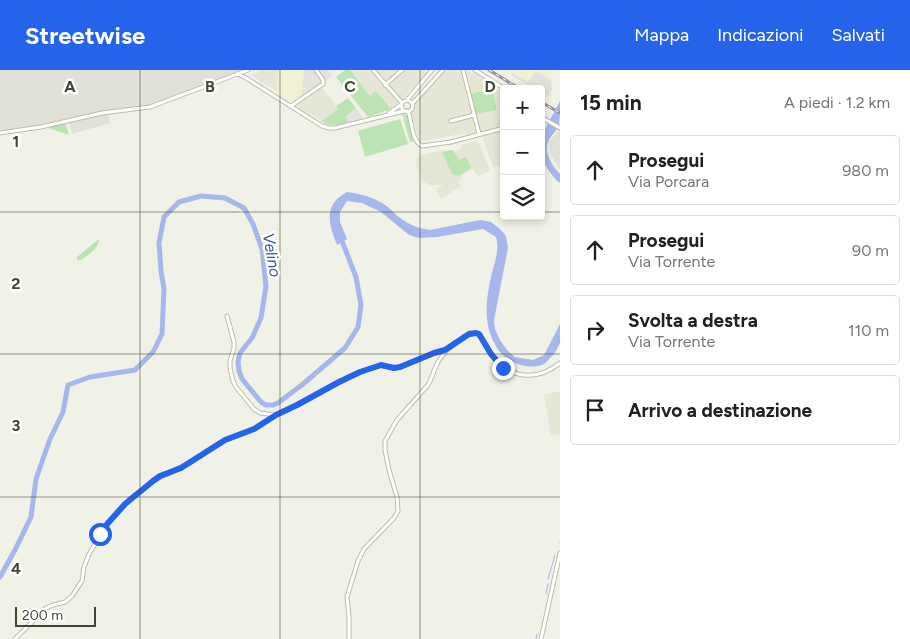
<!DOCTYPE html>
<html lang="it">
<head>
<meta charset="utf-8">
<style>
	body { margin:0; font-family:Figtree,sans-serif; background:#f6f6f6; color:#202124 }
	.controls { position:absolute; right:15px; top:15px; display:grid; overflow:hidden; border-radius:5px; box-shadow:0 2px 8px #0003 }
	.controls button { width:45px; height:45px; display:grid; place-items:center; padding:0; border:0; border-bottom:1px solid #e0e0e0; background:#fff; color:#202124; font:25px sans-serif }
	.scale { position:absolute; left:15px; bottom:12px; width:81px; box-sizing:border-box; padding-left:5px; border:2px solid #454436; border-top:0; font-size:14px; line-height:18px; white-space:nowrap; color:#454436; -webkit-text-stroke:4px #fff; paint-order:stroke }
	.stop { position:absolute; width:15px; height:15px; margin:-11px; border:4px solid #2563eb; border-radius:50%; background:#fff }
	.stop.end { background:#2563eb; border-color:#fff; box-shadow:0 1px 5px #0008 }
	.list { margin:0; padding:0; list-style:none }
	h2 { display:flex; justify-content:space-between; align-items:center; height:65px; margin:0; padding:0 20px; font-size:21px }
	h2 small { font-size:16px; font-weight:400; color:#757577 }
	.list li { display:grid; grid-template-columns:32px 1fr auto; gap:15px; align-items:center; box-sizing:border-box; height:70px; margin:0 10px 10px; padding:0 10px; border:1px solid #e0e0e0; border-radius:5px }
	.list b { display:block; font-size:19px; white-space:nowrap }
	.list p { margin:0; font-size:16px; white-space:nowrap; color:#757577 }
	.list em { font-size:16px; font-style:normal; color:#757577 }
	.icon { flex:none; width:28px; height:28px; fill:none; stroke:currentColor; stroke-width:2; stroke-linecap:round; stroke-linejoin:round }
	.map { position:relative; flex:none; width:560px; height:569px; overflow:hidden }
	header { display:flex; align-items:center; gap:30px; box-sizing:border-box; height:70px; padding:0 25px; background:#2563eb; color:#fff }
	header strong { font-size:24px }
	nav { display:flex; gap:28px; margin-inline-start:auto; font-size:18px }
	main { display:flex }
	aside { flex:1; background:#fff }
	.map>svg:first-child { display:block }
	.residential { fill:#e5e6d5 }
	.commercial { fill:#f3f1d3 }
	.industrial { fill:#e1e1d8 }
	.green { fill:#bbe4b2 }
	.parking { fill:#e3e3de }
	.water { fill:#a7b7eb }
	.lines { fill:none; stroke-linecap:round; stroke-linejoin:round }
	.stream { stroke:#a7b7eb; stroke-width:1 }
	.river { stroke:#a7b7eb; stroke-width:5 }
	.minor-casing { stroke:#bcbdaa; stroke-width:5 }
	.minor { stroke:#fff; stroke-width:3 }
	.rail-casing { stroke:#959595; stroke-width:3 }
	.rail { stroke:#fff; stroke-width:1; stroke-dasharray:4; stroke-linecap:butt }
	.route { stroke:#2563eb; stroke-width:6 }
	.grid { fill:none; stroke:#454436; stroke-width:1; stroke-opacity:0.55 }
	.labels { text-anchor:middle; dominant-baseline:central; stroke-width:5; stroke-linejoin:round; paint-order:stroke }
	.water-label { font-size:16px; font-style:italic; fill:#3750a9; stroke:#fff }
	.grid-label { font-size:16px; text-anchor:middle; font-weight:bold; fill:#454436; stroke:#fff; stroke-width:5; stroke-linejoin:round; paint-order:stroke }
</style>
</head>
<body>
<header>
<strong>Streetwise</strong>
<nav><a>Mappa</a><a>Indicazioni</a><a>Salvati</a></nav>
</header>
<main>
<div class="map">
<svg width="560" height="569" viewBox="0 0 560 569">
	<rect width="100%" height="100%" fill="#f1f2e7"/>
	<path class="residential" d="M 262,0 L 278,0 L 277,22 L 251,5 Z
		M 350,0 L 369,0 L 398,33 L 391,39 L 376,22 L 370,26 Z
		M 375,0 L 399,0 L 384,12 Z
		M 404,0 L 424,0 L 427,3 L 401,30 L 388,15 Z
		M 447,0 L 460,0 L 477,63 L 466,66 L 465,63 L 436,69 L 419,71 L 411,43 L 414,39 L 415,34 Z
		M 465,0 L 482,6 L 504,20 L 504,95 L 493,97 L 480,61 L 476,44 L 497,40 L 492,19 L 470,24 Z
		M 322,17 L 338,39 L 321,51 L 296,36 Z
		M 475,71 L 480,75 L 490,100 L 478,107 L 473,99 L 461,106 L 462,108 L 458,111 L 461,116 L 441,129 L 436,120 L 443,115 L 429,115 L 421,110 L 416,93 L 418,86 L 442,80 L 443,81 L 453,80 L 455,82 L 462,78 L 461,75 Z
		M 560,321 L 560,364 L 551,365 L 544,325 Z"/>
	<path class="commercial" d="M 278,0 L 328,0 L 332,6 L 292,33 L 277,22 Z
		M 501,0 L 550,0 L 553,30 L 541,23 L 541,19 L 534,19 L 508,3 Z"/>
	<path class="industrial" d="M 0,0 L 241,0 L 149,35 L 102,41 L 40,55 L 0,62 Z
		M 102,44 L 108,44 L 110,53 L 72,64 L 68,51 Z
		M 559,59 L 560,60 L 560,100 L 551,85 L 549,76 L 550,71 Z"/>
	<path class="green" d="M 345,0 L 350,0 L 370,26 L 376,21 L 391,39 L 368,47 L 336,7 Z
		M 492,19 L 497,40 L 476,44 L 470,24 Z
		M 348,28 L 356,38 L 345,47 L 349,52 C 339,54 330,58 321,51 L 338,39 L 336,36 Z
		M 402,43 L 408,46 L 414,71 L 410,72 Z
		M 400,49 L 408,74 L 365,87 L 358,61 Z
		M 65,51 L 69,65 L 45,57 Z
		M 453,80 L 459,90 L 466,87 L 471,96 L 471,98 L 458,106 L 452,104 L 442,82 Z
		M 99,169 C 99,179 88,185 81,190 L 77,190 L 77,187 Z"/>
	<path class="parking" d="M 304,0 L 328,0 L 332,6 L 303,26 L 302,20 L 305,20 L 305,18 L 302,18 L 303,9 L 305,9 L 305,7 L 303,7 Z
		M 536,1 L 551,10 L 552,20 L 547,27 L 541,23 L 541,19 L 534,19 L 511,5 L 512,3 L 528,12 Z
		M 356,38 L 364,49 L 349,52 L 345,47 Z"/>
	<path class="water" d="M 560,31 C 560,38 560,49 559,55 C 557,60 553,64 550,68 C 542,81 551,94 560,104 L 560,113 C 554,109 551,103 547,98 C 531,72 549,54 560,31 Z
		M 347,122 C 361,124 374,127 385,135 C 389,137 391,140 394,143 C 405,153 416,158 430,160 L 480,150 L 486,151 L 491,152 L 500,159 L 506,166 L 508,178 L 494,250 L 495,259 L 500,270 L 507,280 L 515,287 L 533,290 L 544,285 L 560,254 C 560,260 560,268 560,273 C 558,278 555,283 552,286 C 549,289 547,292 544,294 C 529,301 509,293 499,281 C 483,258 485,234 491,207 C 494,193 500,181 496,167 L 483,159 L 437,167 L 419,168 L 409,165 L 381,142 L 362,133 L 347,131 L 340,142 L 340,152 L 347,169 L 337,175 C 331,159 324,143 337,129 C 340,126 344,124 347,122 Z"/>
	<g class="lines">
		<path class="stream" d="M 560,473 L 560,472
			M 548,509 L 555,485
			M 546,524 L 548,514
			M 536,569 L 537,564"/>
		<path class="river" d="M 0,507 L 15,480 L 31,447 L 36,409 L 50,369 L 63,342 L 68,315 L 90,307 L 135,300 L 153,282 L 162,264 L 164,219 L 161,201 L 159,173 L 164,147 L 179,132 L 201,126 L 225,128 L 244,138 L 253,154 L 262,179 L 266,216 L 261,248 L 252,268 L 240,283 L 238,292 L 239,301 L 242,309 L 261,332 L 266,335 L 273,335 L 278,333 L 303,314 L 345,278 L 358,257 L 361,235 L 356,207 L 340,166"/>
		<g class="minor-casing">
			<path id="minor" d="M 373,0 L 402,33
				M 463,0 L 479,64
				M 475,0 L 505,19
				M 238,4 L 246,8 L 322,56 L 329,58 L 335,58 L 404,41
				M 385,15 L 402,0
				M 407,30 L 432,0
				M401.5 36a5.5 5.5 0 1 1 11 0a5.5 5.5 0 1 1-11 0Z
				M 412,34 L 443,0
				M 291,36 L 323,14 L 323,10 L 316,0
				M 407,41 L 409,44 C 412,54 412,71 422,76 L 451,72 L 504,58
				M 389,43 L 402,34
				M 541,47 L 560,58
				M 451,51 L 474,45
				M 0,63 L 41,57 L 102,43 L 150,37 L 248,0
				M 227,246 L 234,272 L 234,278 L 230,291 L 230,298 L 233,311 L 236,317 L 254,339 L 260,343 L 275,345
				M 15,569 L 46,538 L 53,535 L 65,532 L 72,526 L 82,511 L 84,497 L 89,484 L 108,453 L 132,427 L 144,419 L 153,411 L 191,392 L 225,370 L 255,359 L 275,345 L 297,335 L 339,312 L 360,302 L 381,295 L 394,298 L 400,297 L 434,283 L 445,280
				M 349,569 L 349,548 L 347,527 L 358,491 L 364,479 L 394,448 L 398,441 L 397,427 L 389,400 L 385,380 L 385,371 L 397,350 L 428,315 C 432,309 433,302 436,296 C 442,283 449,278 460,270 C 466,266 472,262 479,264 C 483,270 486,278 491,284 C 509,309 536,312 560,293
				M 541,569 L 560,483"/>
		</g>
		<use href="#minor" class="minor"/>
		<g class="rail-casing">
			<path id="rail" d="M 489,0 L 520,19
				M 541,32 L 560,43"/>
		</g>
		<use href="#rail" class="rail"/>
	</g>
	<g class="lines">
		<path class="route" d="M 100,464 L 108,453 L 125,434 L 153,411 L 160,406 L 181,398 L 225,370 L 254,359 L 276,345 L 297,335 L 339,312 L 360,302 L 381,295 L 394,298 L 400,297 L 434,283 L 445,280 L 469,264 L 476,263 L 479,264 L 491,284 L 503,298"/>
	</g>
	<path class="grid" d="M 140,0 L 140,569M 280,0 L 280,569M 420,0 L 420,569M 0,142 L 504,142M 541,142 L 560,142M 0,284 L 560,284M 0,427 L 560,427"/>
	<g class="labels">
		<g class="water-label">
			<text transform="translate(272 185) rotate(80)">Velino</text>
		</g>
	</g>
	<g class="grid-label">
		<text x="70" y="22">A</text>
		<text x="210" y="22">B</text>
		<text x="350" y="22">C</text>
		<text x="490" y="22">D</text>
		<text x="16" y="77">1</text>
		<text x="16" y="219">2</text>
		<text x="16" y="361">3</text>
		<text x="16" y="504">4</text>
	</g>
</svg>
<div class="controls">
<button>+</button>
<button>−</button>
<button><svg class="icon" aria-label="layers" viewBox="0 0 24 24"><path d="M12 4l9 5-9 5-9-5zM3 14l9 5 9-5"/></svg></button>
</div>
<div class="scale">200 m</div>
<div class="stop" style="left:100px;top:464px"></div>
<div class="stop end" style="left:503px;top:298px"></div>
</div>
<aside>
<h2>15 min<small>A piedi · 1.2 km</small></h2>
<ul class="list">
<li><svg class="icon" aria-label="ahead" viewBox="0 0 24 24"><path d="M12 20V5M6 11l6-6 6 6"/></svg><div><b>Prosegui</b><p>Via Porcara</p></div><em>980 m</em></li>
<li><svg class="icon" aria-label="ahead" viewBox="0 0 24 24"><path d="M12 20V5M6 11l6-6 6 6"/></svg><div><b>Prosegui</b><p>Via Torrente</p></div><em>90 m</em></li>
<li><svg class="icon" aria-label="right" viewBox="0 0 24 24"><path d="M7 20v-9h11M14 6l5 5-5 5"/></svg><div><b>Svolta a destra</b><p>Via Torrente</p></div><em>110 m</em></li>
<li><svg class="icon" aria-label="arrive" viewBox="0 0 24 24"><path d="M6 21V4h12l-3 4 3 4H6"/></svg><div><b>Arrivo a destinazione</b></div></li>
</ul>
</aside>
</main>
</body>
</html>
